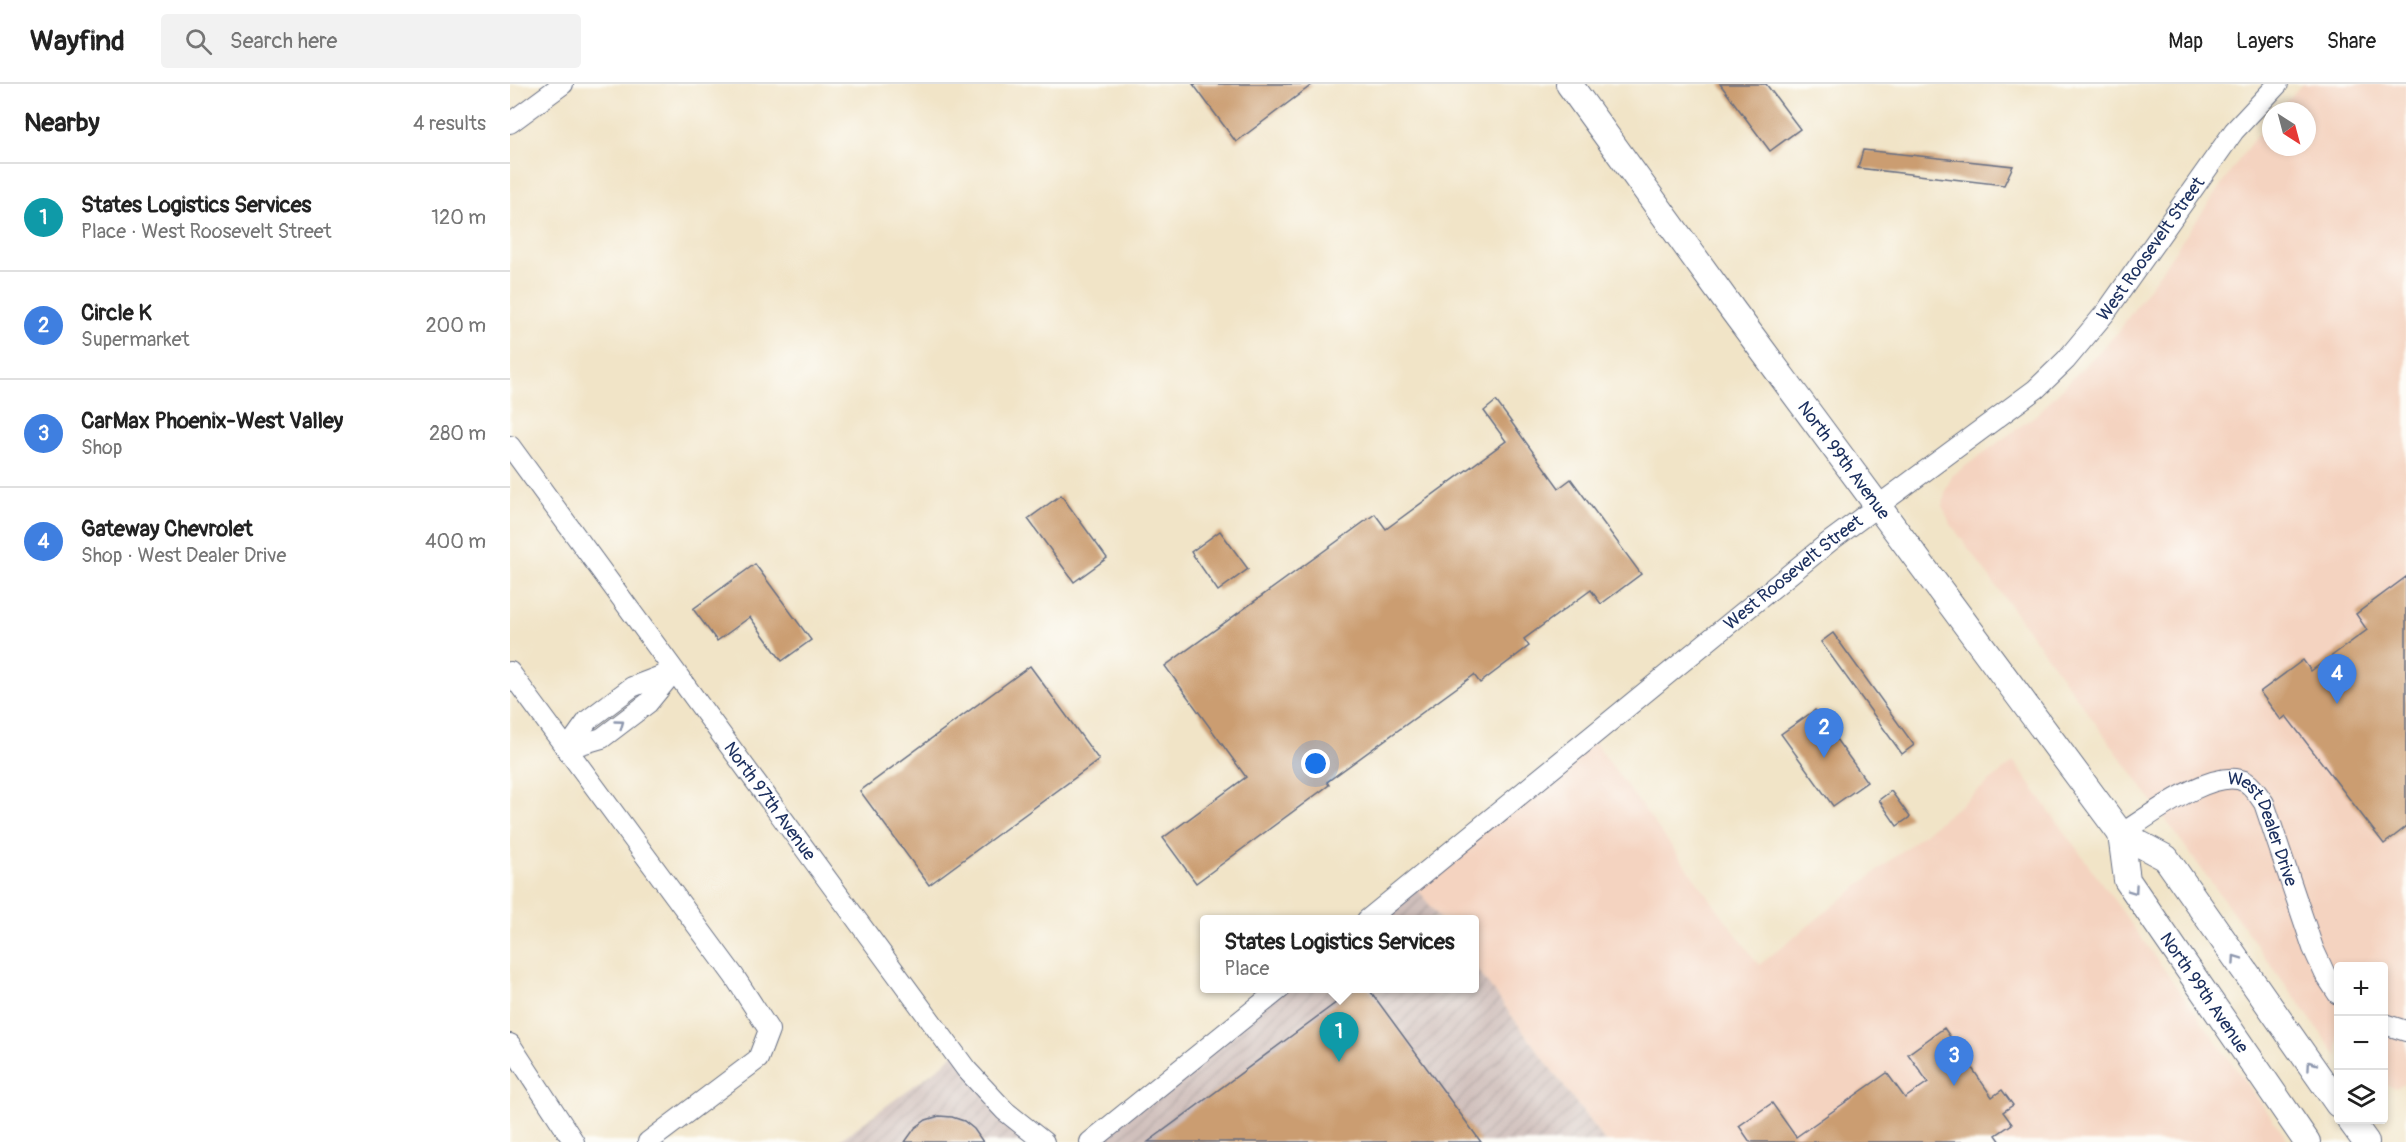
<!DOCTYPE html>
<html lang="en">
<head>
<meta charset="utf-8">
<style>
	body { margin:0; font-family:Pangolin,sans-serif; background:#f2f2f2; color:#222 }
	.controls { position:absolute; right:18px; bottom:18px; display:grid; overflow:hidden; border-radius:6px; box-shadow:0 3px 9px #0003 }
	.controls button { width:54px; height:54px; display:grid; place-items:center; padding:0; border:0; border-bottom:2px solid #e0e0e0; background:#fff; color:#222; font:30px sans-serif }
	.compass { position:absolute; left:1752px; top:18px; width:54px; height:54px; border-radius:50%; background:#fff; box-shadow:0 3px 9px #0003; rotate:144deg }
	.you { position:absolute; left:806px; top:680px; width:21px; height:21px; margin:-15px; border:4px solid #fff; border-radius:50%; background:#1a73e8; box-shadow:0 0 0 9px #1a73e833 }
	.badge { display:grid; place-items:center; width:39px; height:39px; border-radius:50%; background:#c8321e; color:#fff; font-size:20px; font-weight:700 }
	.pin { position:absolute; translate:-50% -50px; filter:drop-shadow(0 2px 3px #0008) }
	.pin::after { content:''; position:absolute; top:32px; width:21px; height:18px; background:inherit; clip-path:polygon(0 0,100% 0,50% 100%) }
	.popup { position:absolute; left:690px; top:831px; width:279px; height:78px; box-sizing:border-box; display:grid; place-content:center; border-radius:6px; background:#fff; filter:drop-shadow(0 2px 4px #0005); font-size:20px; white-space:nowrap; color:#767676 }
	.popup b { font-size:22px; color:#222 }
	.popup::after { content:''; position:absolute; left:50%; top:100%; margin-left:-12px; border:12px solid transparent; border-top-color:#fff }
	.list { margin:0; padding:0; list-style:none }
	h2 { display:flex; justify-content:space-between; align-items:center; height:78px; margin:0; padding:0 24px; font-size:26px }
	h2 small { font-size:20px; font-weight:400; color:#767676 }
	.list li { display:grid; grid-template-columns:39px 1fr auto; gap:18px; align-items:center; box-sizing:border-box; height:108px; padding:0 24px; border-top:2px solid #e0e0e0 }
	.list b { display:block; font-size:22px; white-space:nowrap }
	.list p { margin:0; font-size:20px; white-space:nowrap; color:#767676 }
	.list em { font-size:20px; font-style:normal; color:#767676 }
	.icon { flex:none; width:33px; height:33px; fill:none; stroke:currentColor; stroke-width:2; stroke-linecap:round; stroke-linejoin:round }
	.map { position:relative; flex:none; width:1896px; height:1058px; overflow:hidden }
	header { display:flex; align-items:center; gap:36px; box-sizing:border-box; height:84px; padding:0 30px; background:#fff; border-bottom:2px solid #e0e0e0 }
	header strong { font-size:28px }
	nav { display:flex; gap:33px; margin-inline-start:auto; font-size:21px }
	.search { width:420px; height:54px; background:#f2f2f2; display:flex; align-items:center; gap:15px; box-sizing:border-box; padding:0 21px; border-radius:6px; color:#767676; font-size:22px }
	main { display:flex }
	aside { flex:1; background:#fff }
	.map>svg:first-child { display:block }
	.built { fill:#f4d3c0 }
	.industrial { fill:url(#industrial-furrows) }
	.building { fill:#cb9d71 }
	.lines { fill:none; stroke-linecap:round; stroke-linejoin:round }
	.minor-casing { stroke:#666e83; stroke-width:22 }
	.major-casing { stroke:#666e83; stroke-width:28 }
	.minor { stroke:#fff; stroke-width:20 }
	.major { stroke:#fff; stroke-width:26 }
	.oneway { stroke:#8d97ae }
	.labels { text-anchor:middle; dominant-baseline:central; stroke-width:6; stroke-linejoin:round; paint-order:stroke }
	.street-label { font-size:18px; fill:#1b2f5e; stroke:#fdfcf7 }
</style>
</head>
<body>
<header>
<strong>Wayfind</strong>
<div class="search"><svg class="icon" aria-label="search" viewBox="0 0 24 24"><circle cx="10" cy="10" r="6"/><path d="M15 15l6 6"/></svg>Search here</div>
<nav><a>Map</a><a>Layers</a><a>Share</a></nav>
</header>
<main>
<aside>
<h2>Nearby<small>4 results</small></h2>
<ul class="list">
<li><span class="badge" style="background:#0f9aa8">1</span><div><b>States Logistics Services</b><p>Place · West Roosevelt Street</p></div><em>120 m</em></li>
<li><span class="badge" style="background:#3f7fe0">2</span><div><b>Circle K</b><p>Supermarket</p></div><em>200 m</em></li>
<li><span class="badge" style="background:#3f7fe0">3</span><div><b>CarMax Phoenix-West Valley</b><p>Shop</p></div><em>280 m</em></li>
<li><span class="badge" style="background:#3f7fe0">4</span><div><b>Gateway Chevrolet</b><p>Shop · West Dealer Drive</p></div><em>400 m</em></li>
</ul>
</aside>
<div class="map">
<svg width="1896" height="1058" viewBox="0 0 1896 1058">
	<defs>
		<pattern id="industrial-furrows" width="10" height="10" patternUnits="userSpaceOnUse" patternTransform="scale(1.5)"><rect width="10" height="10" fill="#d0c0bc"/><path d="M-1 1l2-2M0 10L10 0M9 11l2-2" fill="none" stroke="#b2a5a4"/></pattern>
	</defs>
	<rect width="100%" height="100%" fill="#fdfcf7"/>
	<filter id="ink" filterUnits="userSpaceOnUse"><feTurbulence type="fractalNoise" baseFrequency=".0167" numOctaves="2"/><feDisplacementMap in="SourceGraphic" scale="12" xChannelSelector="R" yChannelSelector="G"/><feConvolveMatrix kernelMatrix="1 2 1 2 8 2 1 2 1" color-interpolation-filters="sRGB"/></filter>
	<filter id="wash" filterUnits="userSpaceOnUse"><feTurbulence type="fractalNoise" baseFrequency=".008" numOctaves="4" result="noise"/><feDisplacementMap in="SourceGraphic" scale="24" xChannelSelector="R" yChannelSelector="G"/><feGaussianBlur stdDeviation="1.35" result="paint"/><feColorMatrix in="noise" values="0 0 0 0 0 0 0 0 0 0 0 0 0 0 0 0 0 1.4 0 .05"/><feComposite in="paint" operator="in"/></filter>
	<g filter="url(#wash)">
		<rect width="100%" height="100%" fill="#f1e4c7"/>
		<path class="built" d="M 1792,0 L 1896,0 L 1896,999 L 1886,1004 L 1874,1001 L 1874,882 L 1828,882 L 1828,973 L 1440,439 L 1433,423 L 1435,407 L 1442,392 L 1527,330 L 1608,248 L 1743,56 L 1761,35 L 1761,63 L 1797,63 L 1797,27 L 1767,27 Z
			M 1080,652 L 1249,881 L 1504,678 L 1779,1058 L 1095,1058 L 964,881 L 964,836 L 930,835 L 903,799 Z"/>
		<path class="industrial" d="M 903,799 L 930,835 L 857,836 Z
			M 964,881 L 1095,1058 L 580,1058 L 771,905 L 964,904 Z
			M 444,969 L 534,1058 L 327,1058 L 435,979 Z"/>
		<g id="blocks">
			<path class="building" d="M 683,0 L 803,0 L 726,58 Z
				M 1210,0 L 1256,0 L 1290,45 L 1260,67 Z
				M 1353,66 L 1429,74 L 1503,82 L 1494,101 L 1348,84 Z
				M 986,317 L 1049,404 L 1061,395 L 1131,490 L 1091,520 L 1081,506 L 1014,555 L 1019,562 L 970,599 L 964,591 L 817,698 L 819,701 L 686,799 L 653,754 L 736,693 L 655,582 L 865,430 L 876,445 L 996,357 L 974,327 Z
				M 551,411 L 597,474 L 564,498 L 518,435 Z
				M 710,447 L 738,485 L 708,507 L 681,468 Z
				M 245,480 L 301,556 L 272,577 L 240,533 L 207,557 L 183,525 Z
				M 1896,493 L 1896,743 L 1874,760 L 1776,632 L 1771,636 L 1750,608 L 1793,576 L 1801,587 L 1857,546 L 1846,530 Z
				M 1323,549 L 1404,661 L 1392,670 L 1311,558 Z
				M 520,582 L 589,676 L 419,801 L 350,707 Z
				M 1305,626 L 1357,698 L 1323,722 L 1271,650 Z
				M 1381,707 L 1400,733 L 1387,742 L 1369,716 Z
				M 846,904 L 858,904 L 971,1058 L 638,1058 Z
				M 1434,944 L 1482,1013 L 1492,1006 L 1503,1021 L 1493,1028 L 1502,1040 L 1486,1051 L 1491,1058 L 1240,1058 L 1229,1042 L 1262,1019 L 1286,1053 L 1377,989 L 1395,1014 L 1418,998 L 1398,970 Z
				M 429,1032 L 442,1033 L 454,1037 L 464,1045 L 473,1058 L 395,1058 L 405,1044 L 416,1036 Z"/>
		</g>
	</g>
	<g filter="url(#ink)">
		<use href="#blocks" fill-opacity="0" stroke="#666e83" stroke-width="1.5"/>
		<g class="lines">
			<g class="minor-casing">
				<g id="minor">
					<path d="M 0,39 L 53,0"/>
					<path id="s1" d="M 0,362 L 456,985 L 495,1027 L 534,1058"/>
					<path d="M 0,588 L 224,892 L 259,946 L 248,975 L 138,1058"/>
					<path d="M 58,664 L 92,654 L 138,619 L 164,587"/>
					<path d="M 58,664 L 78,636 L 122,603 L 164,587"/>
					<path id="s2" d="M 1611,750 C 1638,733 1705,681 1736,698 C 1744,703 1749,712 1754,719 L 1803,864 L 1815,890 L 1828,910"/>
					<path id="s3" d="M 857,836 L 1319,458 L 1526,305 L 1556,276 L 1596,228 L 1724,47 L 1768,0"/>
					<path d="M 1874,940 L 1896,947"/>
					<path d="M 0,960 L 64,1058"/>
					<path d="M 580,1058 L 771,904"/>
				</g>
			</g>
			<g class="major-casing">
				<g id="major">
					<path id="s4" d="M 1059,0 L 1224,228 L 1611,750 L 1656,774 L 1828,1020"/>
					<path id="s5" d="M 1611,750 L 1617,796 L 1797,1058"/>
					<path d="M 1840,1036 L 1856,1058"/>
				</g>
			</g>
			<use href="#minor" class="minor"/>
			<use href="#major" class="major"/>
		</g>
		<defs><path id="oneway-chevron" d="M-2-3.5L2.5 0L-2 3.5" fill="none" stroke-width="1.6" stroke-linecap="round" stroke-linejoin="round" transform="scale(1.5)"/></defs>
		<g class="oneway">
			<use href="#oneway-chevron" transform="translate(110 640) rotate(-36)"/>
			<use href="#oneway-chevron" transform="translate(1624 806) rotate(55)"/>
			<use href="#oneway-chevron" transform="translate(1726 875) rotate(-125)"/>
			<use href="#oneway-chevron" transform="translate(1801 981) rotate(-125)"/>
		</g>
	</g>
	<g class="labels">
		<g class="street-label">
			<text stroke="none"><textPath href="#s3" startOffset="1036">West Roosevelt Street</textPath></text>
			<text stroke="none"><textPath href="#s4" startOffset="466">North 99th Avenue</textPath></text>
			<text stroke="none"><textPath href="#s3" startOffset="550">West Roosevelt Street</textPath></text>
			<text stroke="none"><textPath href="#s1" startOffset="440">North 97th Avenue</textPath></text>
			<text stroke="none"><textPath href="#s2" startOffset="188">West Dealer Drive</textPath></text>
			<text stroke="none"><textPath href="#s5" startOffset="183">North 99th Avenue</textPath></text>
		</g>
	</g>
</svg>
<div class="controls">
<button>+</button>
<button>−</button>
<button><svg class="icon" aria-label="layers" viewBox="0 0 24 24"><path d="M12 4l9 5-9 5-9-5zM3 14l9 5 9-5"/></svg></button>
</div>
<svg class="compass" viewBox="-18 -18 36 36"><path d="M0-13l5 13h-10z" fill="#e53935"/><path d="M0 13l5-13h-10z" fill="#767676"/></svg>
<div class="you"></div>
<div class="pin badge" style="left:829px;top:978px;background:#0f9aa8">1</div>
<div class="popup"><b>States Logistics Services</b>Place</div>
<div class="pin badge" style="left:1314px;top:674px;background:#3f7fe0">2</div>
<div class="pin badge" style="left:1444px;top:1002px;background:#3f7fe0">3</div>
<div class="pin badge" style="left:1827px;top:620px;background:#3f7fe0">4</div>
</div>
</main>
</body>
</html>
